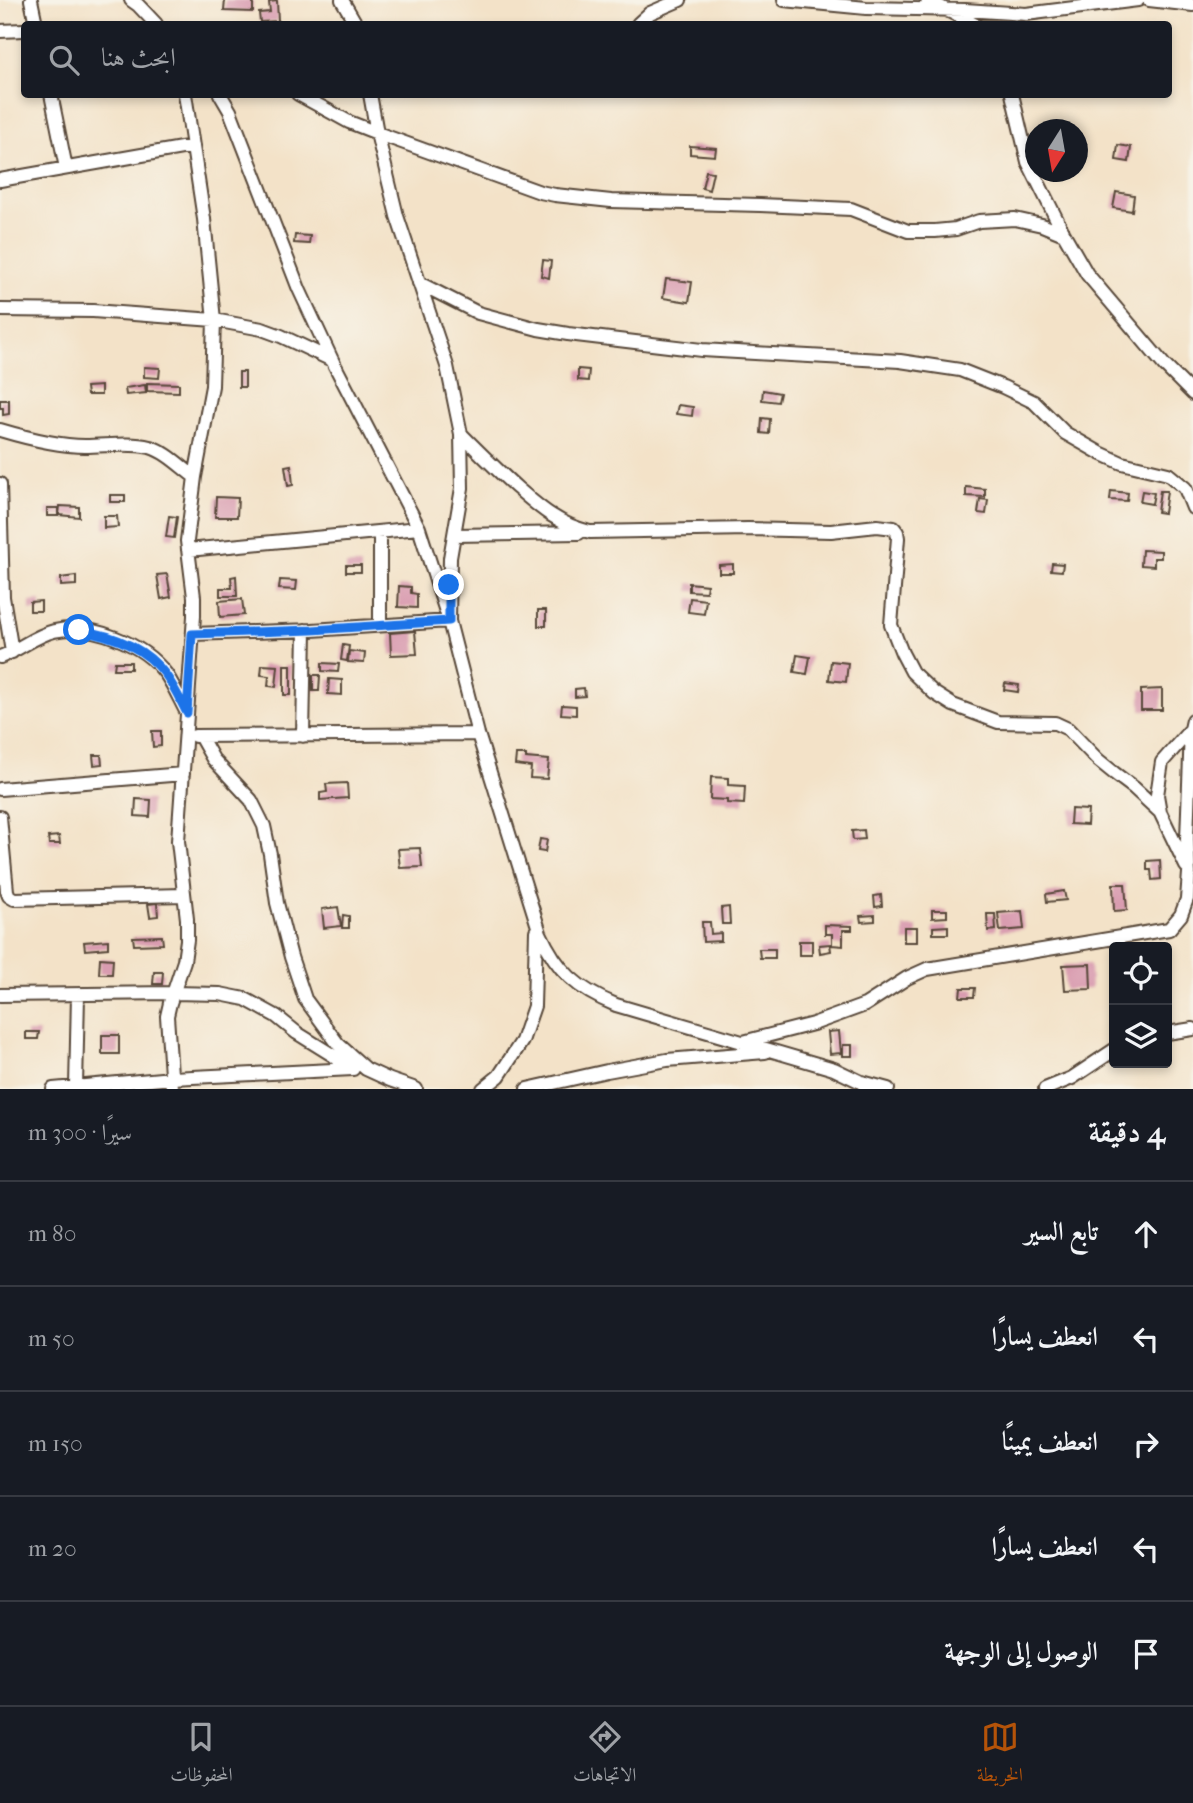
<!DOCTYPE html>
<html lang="ar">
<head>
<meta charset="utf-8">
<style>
	body { margin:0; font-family:"IM FELL French Canon",Amiri,serif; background:#20242c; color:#f1f3f6; direction:rtl }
	.controls { position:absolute; right:21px; bottom:21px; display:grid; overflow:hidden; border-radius:7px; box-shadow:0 4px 10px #0003 }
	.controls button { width:63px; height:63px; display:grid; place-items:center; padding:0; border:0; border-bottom:2px solid #363941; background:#171b24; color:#f1f3f6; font:35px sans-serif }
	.compass { position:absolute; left:1025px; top:119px; width:63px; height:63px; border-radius:50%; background:#171b24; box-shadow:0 4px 10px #0003; rotate:191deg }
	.stop { position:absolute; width:21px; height:21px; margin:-16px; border:5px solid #1a73e8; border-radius:50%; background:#fff }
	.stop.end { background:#1a73e8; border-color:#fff; box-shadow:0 2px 7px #0008 }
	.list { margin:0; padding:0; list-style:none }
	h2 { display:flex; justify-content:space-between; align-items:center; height:91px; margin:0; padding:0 28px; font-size:30px }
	h2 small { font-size:23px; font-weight:400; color:#9ea1a6 }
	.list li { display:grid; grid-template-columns:46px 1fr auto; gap:21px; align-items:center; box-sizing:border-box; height:105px; padding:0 28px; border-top:2px solid #363941 }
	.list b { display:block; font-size:26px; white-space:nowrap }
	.list em { font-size:23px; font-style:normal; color:#9ea1a6 }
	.icon { flex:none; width:38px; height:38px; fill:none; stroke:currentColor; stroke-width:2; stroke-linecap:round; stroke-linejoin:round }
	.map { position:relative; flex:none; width:1193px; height:1089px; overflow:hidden; direction:ltr }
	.search { position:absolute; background:#171b24; box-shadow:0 4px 10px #0003; left:21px; right:21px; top:21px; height:77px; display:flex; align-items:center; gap:18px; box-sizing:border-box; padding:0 24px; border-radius:7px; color:#9ea1a6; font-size:26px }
	.sheet { height:616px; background:#171b24 }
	nav { display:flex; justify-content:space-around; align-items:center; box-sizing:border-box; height:98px; border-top:2px solid #363941; background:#171b24; font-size:19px; color:#9ea1a6 }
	nav a { display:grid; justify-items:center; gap:4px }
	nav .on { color:#b45309 }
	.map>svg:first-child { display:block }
	.building { fill:#d99cb0 }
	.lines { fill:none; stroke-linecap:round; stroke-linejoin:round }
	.minor-casing { stroke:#574638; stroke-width:16 }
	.minor { stroke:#fff; stroke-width:12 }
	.route { stroke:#1a73e8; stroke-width:9 }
</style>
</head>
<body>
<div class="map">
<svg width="1193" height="1089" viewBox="0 0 1193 1089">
	<rect width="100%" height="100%" fill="#f7f3e8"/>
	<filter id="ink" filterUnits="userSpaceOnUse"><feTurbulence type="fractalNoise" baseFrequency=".0143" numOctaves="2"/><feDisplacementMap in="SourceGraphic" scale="14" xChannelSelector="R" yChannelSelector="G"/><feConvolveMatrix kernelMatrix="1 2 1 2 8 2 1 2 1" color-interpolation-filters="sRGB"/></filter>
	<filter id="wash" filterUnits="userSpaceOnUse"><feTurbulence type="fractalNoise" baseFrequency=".00686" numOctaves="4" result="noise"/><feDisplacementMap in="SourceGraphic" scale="28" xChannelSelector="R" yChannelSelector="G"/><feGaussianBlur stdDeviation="1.57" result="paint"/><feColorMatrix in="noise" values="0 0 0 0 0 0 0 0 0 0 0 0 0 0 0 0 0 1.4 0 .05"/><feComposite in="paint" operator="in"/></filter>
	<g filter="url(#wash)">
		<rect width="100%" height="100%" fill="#f3e2c8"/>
		<g id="blocks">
			<path class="building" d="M 225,0 L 253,0 L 253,12 L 224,11 Z
				M 277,1 L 278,21 L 260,22 L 259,13 L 270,12 L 269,2 Z
				M 1118,145 L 1131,147 L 1129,162 L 1116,160 Z
				M 690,146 L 716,148 L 715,156 L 690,154 Z
				M 706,171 L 713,172 L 709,190 L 702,188 Z
				M 1116,192 L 1134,195 L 1132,211 L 1113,208 Z
				M 295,235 L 310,236 L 309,244 L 294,243 Z
				M 543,260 L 551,261 L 549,278 L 541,276 Z
				M 666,279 L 692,282 L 689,302 L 663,298 Z
				M 144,367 L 160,368 L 159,378 L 144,377 Z
				M 578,369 L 589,370 L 588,381 L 578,380 Z
				M 239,372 L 245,372 L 245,387 L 239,387 Z
				M 147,383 L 179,384 L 179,392 L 147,391 Z
				M 145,385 L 146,393 L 126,395 L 125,388 Z
				M 101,386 L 101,395 L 87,395 L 86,387 Z
				M 763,390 L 780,393 L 778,402 L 762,400 Z
				M 0,400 L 9,400 L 9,414 L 3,415 L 3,408 L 0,408 Z
				M 678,405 L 693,407 L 692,416 L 676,414 Z
				M 762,418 L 770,419 L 769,434 L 761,433 Z
				M 291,465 L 293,485 L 288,486 L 285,466 Z
				M 966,487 L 985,489 L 985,497 L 966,496 Z
				M 1111,491 L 1128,493 L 1127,501 L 1110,500 Z
				M 1142,491 L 1154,493 L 1152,504 L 1140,502 Z
				M 1160,491 L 1167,491 L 1164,513 L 1157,512 Z
				M 110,495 L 125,495 L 125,502 L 110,502 Z
				M 216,497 L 238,498 L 237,517 L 215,517 Z
				M 980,499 L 988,500 L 986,514 L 978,513 Z
				M 60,506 L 79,507 L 79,517 L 59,515 Z
				M 47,508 L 58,508 L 58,516 L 47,516 Z
				M 104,516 L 117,516 L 118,527 L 104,528 Z
				M 169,516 L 177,517 L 174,538 L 166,537 Z
				M 1142,550 L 1161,551 L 1161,558 L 1154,558 L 1154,566 L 1141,565 Z
				M 1052,563 L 1063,564 L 1062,571 L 1051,570 Z
				M 733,564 L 733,573 L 719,573 L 719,565 Z
				M 346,565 L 361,565 L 361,572 L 346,572 Z
				M 167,574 L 171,597 L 161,599 L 157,575 Z
				M 76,576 L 76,585 L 61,586 L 61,578 Z
				M 236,576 L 237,596 L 220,596 L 220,588 L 232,588 L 231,577 Z
				M 280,580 L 297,581 L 296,590 L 279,589 Z
				M 689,583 L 707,585 L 706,592 L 689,591 Z
				M 399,586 L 411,587 L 411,593 L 417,594 L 417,608 L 398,607 Z
				M 690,598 L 706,600 L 704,614 L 688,612 Z
				M 242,599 L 244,615 L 220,617 L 219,601 Z
				M 41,601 L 41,611 L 30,611 L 30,602 Z
				M 538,610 L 546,610 L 546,626 L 538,626 Z
				M 415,631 L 417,654 L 391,655 L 390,633 Z
				M 343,645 L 349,646 L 347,661 L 341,660 Z
				M 349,651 L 365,653 L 364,663 L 348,662 Z
				M 797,655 L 810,657 L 807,674 L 794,672 Z
				M 831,661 L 848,663 L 846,682 L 829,680 Z
				M 115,662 L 131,662 L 131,669 L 114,669 Z
				M 322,663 L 339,664 L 338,672 L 322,671 Z
				M 262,665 L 278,666 L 276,687 L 268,686 L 269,676 L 261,675 Z
				M 284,665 L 291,665 L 291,695 L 284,695 Z
				M 313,675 L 320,675 L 319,691 L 313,691 Z
				M 329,679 L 342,680 L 342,695 L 328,694 Z
				M 1005,683 L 1019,685 L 1018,692 L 1004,690 Z
				M 584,688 L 585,696 L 575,697 L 575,689 Z
				M 1162,689 L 1162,710 L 1141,710 L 1141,690 Z
				M 562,705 L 576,706 L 576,715 L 561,714 Z
				M 152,731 L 161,731 L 161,746 L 153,747 Z
				M 93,755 L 101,755 L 102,764 L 94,765 Z
				M 516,755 L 526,755 L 526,758 L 549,760 L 547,779 L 530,778 L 531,767 L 515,765 Z
				M 711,777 L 728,778 L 728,785 L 745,786 L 744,804 L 727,803 L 727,800 L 710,799 Z
				M 347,783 L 348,798 L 320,800 L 320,793 L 327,792 L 326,784 Z
				M 136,799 L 151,800 L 150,817 L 135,816 Z
				M 1071,809 L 1088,810 L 1087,825 L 1070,824 Z
				M 864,830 L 865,839 L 853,840 L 852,831 Z
				M 59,836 L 60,844 L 49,844 L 48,837 Z
				M 540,839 L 547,840 L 545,852 L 538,851 Z
				M 420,848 L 422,867 L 400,868 L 398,849 Z
				M 1160,860 L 1161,879 L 1152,880 L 1151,870 L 1147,870 L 1147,861 Z
				M 1113,884 L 1125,884 L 1127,910 L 1114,911 Z
				M 1064,891 L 1066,900 L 1047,902 L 1046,894 Z
				M 881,895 L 882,906 L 875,907 L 874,896 Z
				M 157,903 L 158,916 L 150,917 L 148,904 Z
				M 338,907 L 341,926 L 324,928 L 322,909 Z
				M 729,907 L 730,924 L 722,924 L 721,908 Z
				M 932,910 L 947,910 L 947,917 L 932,918 Z
				M 1022,911 L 1024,929 L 1000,931 L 998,913 Z
				M 987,914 L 995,914 L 996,930 L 988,931 Z
				M 343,915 L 349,916 L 349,928 L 342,928 Z
				M 875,915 L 875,921 L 861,922 L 860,916 Z
				M 702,922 L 710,922 L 711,934 L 721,933 L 721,941 L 703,942 Z
				M 825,925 L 852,926 L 852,930 L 843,930 L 843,946 L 832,945 L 832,934 L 825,934 Z
				M 948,926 L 948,934 L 933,934 L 933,927 Z
				M 904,927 L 917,927 L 917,942 L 904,942 Z
				M 162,936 L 163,944 L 134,945 L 133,937 Z
				M 108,940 L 108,948 L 85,950 L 84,942 Z
				M 799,941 L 812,941 L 812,955 L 799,955 Z
				M 830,944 L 831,951 L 820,953 L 819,945 Z
				M 759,949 L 775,949 L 775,958 L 760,958 Z
				M 100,958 L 113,959 L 112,974 L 99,974 Z
				M 1090,964 L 1091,989 L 1065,990 L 1063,965 Z
				M 154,972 L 163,972 L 162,984 L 153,984 Z
				M 961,988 L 975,988 L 974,997 L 960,997 Z
				M 839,1031 L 841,1053 L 830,1054 L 828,1032 Z
				M 26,1032 L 39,1032 L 38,1039 L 26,1039 Z
				M 102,1035 L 119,1035 L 119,1054 L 102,1054 Z
				M 843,1045 L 852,1045 L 852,1056 L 843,1056 Z"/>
		</g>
	</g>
	<g filter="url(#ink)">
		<use href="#blocks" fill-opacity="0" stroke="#574638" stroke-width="2"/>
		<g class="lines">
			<g class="minor-casing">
				<path id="minor" d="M 31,0 L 36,24
					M 131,0 L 138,5 L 156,24
					M 342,0 L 356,24
					M 784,0 L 866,8 L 965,10 L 1026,14 L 1138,0
					M 927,0 L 974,24
					M 1149,0 L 1193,5
					M 638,24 L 650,13 L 680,0
					M 0,31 L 24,30
					M 51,94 L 66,168
					M 220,94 L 230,111 L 299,289 L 332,360 L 419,528 L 449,621 L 478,734 L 540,933 C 557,971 577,989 616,1005 L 834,1069 L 859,1081 L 870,1089
					M 298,94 L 349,122 L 377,133 L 540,192 L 555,195 L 611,201 L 760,205 L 851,209 L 908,231 L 935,231 L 956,229 L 979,221 L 1015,219 L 1042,225 L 1064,234
					M 1012,94 L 1028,162 L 1064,234 L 1087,274 L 1165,366 L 1193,394
					M 0,180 L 193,146
					M 419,283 L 478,313 L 538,329 L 568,334 L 702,350 L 900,361 L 960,370 L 1003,387 L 1034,402 L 1065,433 L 1100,453 L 1122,463 L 1168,474 L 1185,488 L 1193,508
					M 0,310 L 93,311 L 214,320 L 262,329 L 281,336 L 332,360
					M 0,430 C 27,438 57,446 85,446 C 106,446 129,442 150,447 C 167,452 181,467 195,477
					M 461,434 C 479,452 497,470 516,487 C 539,507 559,525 590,532 L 748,529 L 831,531 L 877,526 L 894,528 L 897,532 L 898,538 L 891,625 L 902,653 L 912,672 L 934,693 L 953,705 L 998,722 L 1055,723 L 1068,729 L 1098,760 L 1114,773 L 1134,788 L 1160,812
					M 0,484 L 3,597 L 12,652
					M 454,535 L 579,533
					M 188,550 L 419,528
					M 380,625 L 380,532
					M 193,634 L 312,630 L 449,621 L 450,558 L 462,488 L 461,434 L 447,366 L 397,216 L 377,133 L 370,94
					M 0,657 C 19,650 34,636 54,631 C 92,623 143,643 166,674 C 174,686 180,700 187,713
					M 195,736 L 478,734
					M 200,736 L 213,759 L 251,800 L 264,826 L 270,854 L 277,903 L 291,957 L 305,999 L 338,1044 L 366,1069 L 390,1080 L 416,1089
					M 303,736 L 305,630
					M 0,789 L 183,774
					M 0,817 L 7,891 L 9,896 L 14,899 L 184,895
					M 1186,866 L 1160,812 L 1157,795 L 1162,762 L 1191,729 L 1193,720
					M 0,995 L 173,993 L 220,994 L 245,999 L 276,1016 L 297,1033 L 334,1056 L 350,1069
					M 1167,1033 L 1193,1029
					M 743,1042 L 813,1024 L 865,1005 L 907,978 L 927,969 L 1169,929 L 1181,915 L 1187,899 L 1189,873 L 1187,839 L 1191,729
					M 862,1082 L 888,1089
					M 76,1087 L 78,995
					M 53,1089 L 172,1078 L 353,1069
					M 172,1089 L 167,1016 L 170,1003 L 184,961 L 187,940 L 187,919 L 178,841 L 194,616 L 194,597 L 187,541 L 195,477 L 212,386 L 214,320 L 204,219 L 185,94
					M 483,1089 L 499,1076 L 522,1041 L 534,1006 L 536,931
					M 527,1089 L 607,1071 L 667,1060 L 765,1052
					M 1045,1089 L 1072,1078 L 1114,1050"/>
			</g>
			<use href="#minor" class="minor"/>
		</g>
	</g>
	<g class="lines" filter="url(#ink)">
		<path class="route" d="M 79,630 C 112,635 144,646 165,674 C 174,686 180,700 187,713 L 192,634 L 312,630 L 449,621 L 449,585"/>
	</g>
</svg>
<div class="controls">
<button><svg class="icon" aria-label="locate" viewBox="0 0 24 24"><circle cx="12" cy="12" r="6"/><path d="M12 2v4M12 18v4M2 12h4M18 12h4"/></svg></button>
<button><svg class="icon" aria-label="layers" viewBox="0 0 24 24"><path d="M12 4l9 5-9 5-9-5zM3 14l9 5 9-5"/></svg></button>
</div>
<svg class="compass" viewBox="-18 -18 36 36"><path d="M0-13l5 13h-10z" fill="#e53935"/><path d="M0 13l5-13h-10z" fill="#9ea1a6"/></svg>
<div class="stop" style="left:79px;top:630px"></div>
<div class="stop end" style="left:449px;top:585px"></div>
<div class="search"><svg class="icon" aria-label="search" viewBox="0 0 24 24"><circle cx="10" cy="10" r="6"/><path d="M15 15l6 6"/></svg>ابحث هنا</div>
</div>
<section class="sheet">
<h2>4 دقيقة<small>سيرًا · 300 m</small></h2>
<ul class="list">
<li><svg class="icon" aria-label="ahead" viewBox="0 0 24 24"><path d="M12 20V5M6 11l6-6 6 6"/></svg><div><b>تابع السير</b></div><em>80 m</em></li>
<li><svg class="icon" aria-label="left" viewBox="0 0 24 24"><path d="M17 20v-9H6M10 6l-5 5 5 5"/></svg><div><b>انعطف يسارًا</b></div><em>50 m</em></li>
<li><svg class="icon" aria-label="right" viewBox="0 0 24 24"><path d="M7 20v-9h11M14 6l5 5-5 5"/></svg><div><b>انعطف يمينًا</b></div><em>150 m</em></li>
<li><svg class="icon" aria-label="left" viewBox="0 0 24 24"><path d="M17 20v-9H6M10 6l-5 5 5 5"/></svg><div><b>انعطف يسارًا</b></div><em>20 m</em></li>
<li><svg class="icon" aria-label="arrive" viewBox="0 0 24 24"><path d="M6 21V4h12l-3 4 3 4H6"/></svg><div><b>الوصول إلى الوجهة</b></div></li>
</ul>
</section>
<nav>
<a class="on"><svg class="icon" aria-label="map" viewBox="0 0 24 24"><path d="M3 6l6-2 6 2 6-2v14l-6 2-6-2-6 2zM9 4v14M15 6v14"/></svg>الخريطة</a>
<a><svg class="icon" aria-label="directions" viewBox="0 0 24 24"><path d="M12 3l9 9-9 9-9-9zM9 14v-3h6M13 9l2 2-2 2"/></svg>الاتجاهات</a>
<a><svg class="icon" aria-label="saved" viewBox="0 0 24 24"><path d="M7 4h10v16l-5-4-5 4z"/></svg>المحفوظات</a>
</nav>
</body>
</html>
